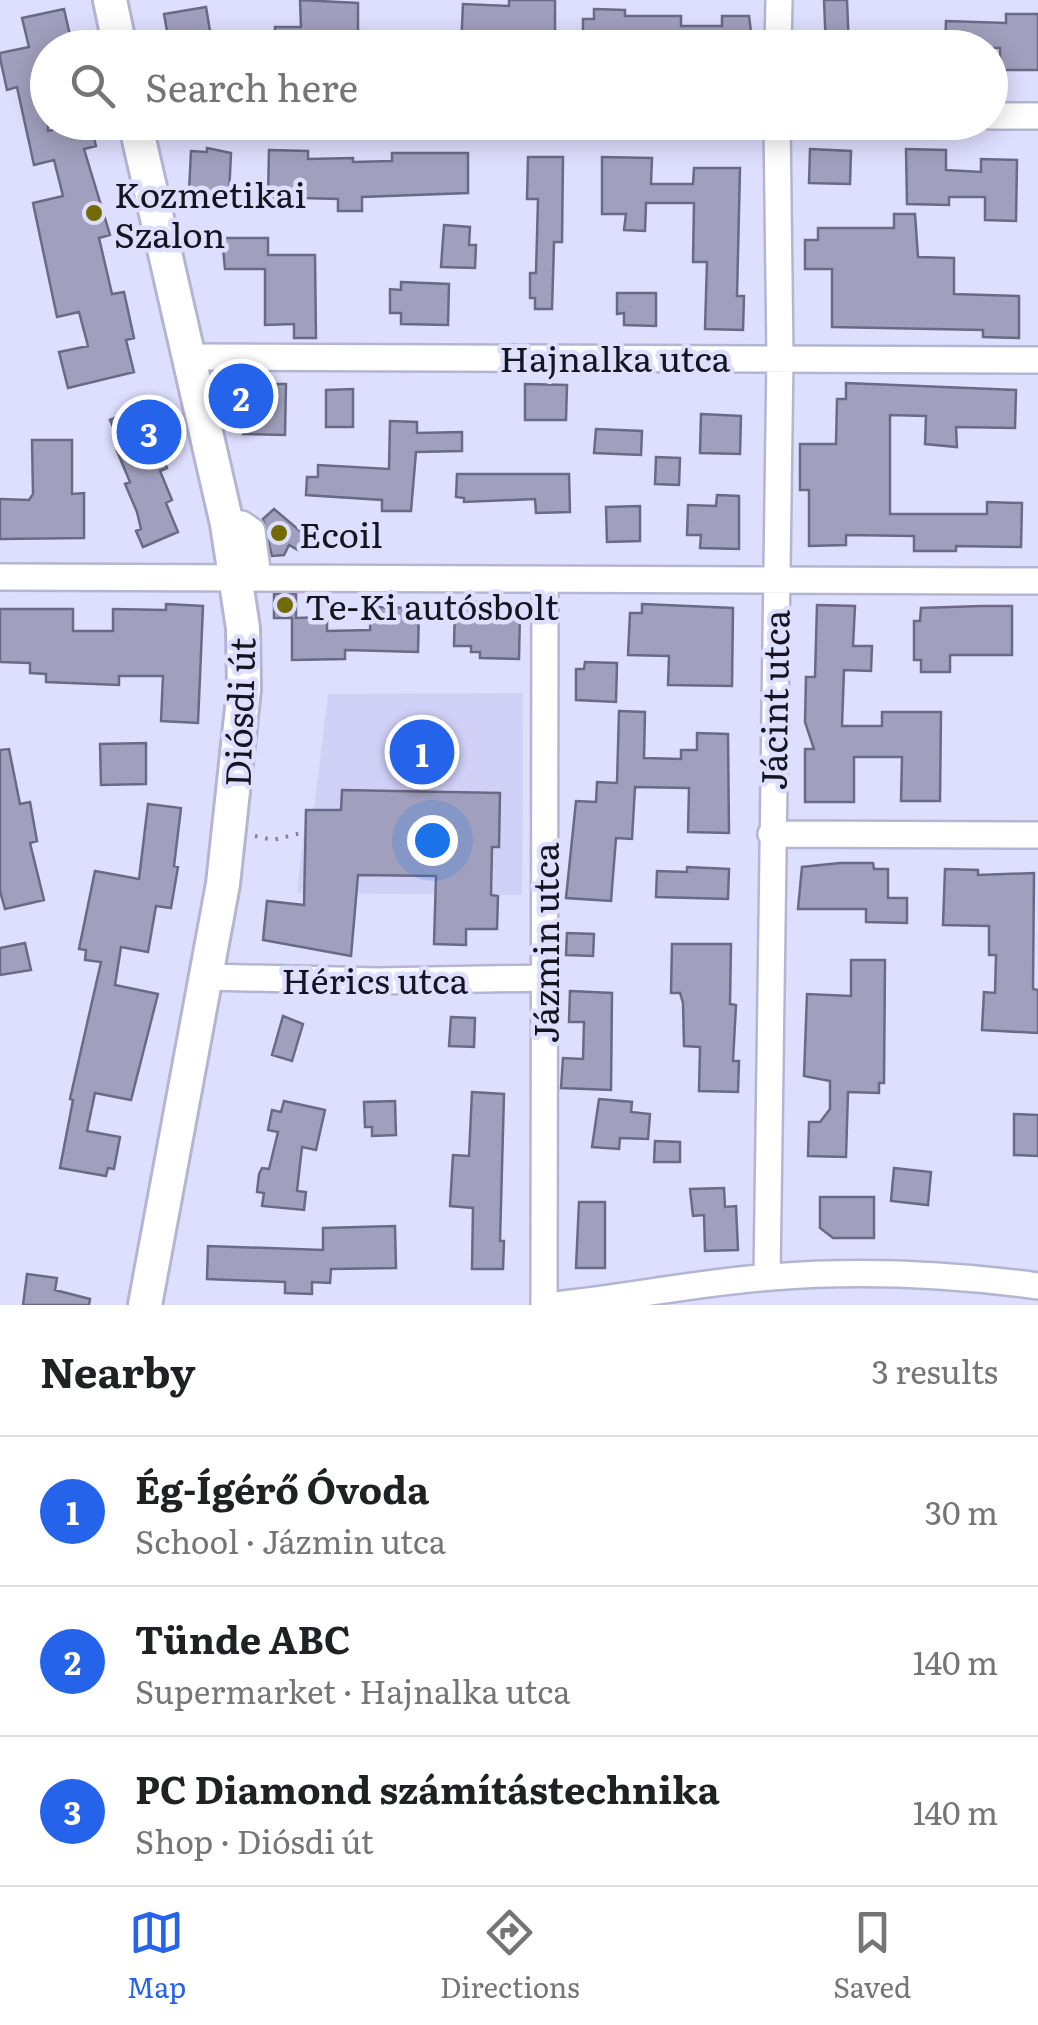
<!DOCTYPE html>
<html lang="en">
<head>
<meta charset="utf-8">
<style>
	body { margin:0; font-family:Literata,serif; background:#f6f6f6; color:#202124 }
	.you { position:absolute; left:432px; top:840px; width:35px; height:35px; margin:-25px; border:8px solid #fff; border-radius:50%; background:#1a73e8; box-shadow:0 0 0 15px #1a73e833 }
	.badge { display:grid; place-items:center; width:65px; height:65px; border-radius:50%; background:#2563eb; color:#fff; font-size:32px; font-weight:700 }
	.pin { position:absolute; translate:-50% -50%; border:5px solid #fff; box-shadow:0 2px 10px #0006 }
	.list { margin:0; padding:0; list-style:none }
	h2 { display:flex; justify-content:space-between; align-items:center; height:130px; margin:0; padding:0 40px; font-size:42px }
	h2 small { font-size:32px; font-weight:400; color:#757577 }
	.list li { display:grid; grid-template-columns:65px 1fr auto; gap:30px; align-items:center; box-sizing:border-box; height:150px; padding:0 40px; border-top:2px solid #e0e0e0 }
	.list b { display:block; font-size:38px; white-space:nowrap }
	.list p { margin:0; font-size:32px; white-space:nowrap; color:#757577 }
	.list em { font-size:32px; font-style:normal; color:#757577 }
	.icon { flex:none; width:55px; height:55px; fill:none; stroke:currentColor; stroke-width:2; stroke-linecap:round; stroke-linejoin:round }
	.map { position:relative; flex:none; width:1038px; height:1305px; overflow:hidden }
	.search { position:absolute; background:#fff; box-shadow:0 5px 25px #0003; left:30px; right:30px; top:30px; height:110px; display:flex; align-items:center; gap:25px; box-sizing:border-box; padding:0 35px; border-radius:55px; color:#757577; font-size:38px }
	.sheet { height:580px; background:#fff }
	nav { display:flex; justify-content:space-around; align-items:center; box-sizing:border-box; height:140px; border-top:2px solid #e0e0e0; background:#fff; font-size:28px; color:#757577 }
	nav a { display:grid; justify-items:center; gap:5px }
	nav .on { color:#2563eb }
	.map>svg:first-child { display:block }
	.built { fill:#d1d1f8 }
	.building { fill:#a0a0be; stroke:#6a6a86; stroke-width:2.5 }
	.lines { fill:none; stroke-linecap:round; stroke-linejoin:round }
	.minor-casing { stroke:#b4b5d3; stroke-width:30 }
	.major-casing { stroke:#b4b5d3; stroke-width:38 }
	.path { stroke:#828298; stroke-width:4; stroke-dasharray:2.5 8; stroke-linecap:butt }
	.minor { stroke:#fff; stroke-width:25 }
	.major { stroke:#fff; stroke-width:32 }
	.poi-dot { fill:#726a04; stroke:#dedefe; stroke-width:4 }
	.labels { text-anchor:middle; dominant-baseline:central; stroke-width:9; stroke-linejoin:round; paint-order:stroke }
	.poi-label { font-size:35px; fill:#15151f; stroke:#dedefe; text-anchor:start }
	.street-label { font-size:35px; fill:#15151f; stroke:#dedefe }
</style>
</head>
<body>
<div class="map">
<svg width="1038" height="1305" viewBox="0 0 1038 1305">
	<rect width="100%" height="100%" fill="#dedefe"/>
	<path class="built" d="M 523,693 L 522,895 L 297,893 L 306,810 L 314,809 L 328,694 Z"/>
	<path class="building" d="M 300,0 L 358,3 L 358,48 L 275,45 L 275,27 L 301,27 Z
		M 509,0 L 555,0 L 555,31 L 491,35 L 490,48 L 461,48 L 463,4 L 509,6 Z
		M 824,0 L 847,0 L 849,48 L 826,48 Z
		M 206,7 L 212,43 L 170,48 L 164,14 Z
		M 64,9 L 72,44 L 48,48 L 48,131 L 90,122 L 96,146 L 84,149 L 110,235 L 99,238 L 112,294 L 124,292 L 134,338 L 126,340 L 134,372 L 68,388 L 59,352 L 88,346 L 79,312 L 57,317 L 33,203 L 63,196 L 54,160 L 34,165 L 17,87 L 7,90 L 0,58 L 0,53 L 29,47 L 22,18 Z
		M 594,9 L 625,10 L 625,16 L 681,16 L 681,26 L 722,26 L 722,16 L 749,16 L 753,48 L 583,47 L 583,19 L 594,19 Z
		M 1006,14 L 1038,14 L 1038,70 L 1000,70 L 1000,48 L 945,48 L 946,21 L 1006,23 Z
		M 207,148 L 231,153 L 229,194 L 222,194 L 222,204 L 204,203 L 205,193 L 189,192 L 191,151 L 207,152 Z
		M 810,149 L 851,151 L 850,184 L 809,183 Z
		M 906,149 L 946,150 L 946,170 L 981,172 L 981,159 L 1017,160 L 1016,221 L 985,220 L 985,197 L 949,197 L 949,205 L 907,204 Z
		M 269,150 L 308,151 L 308,159 L 353,158 L 353,162 L 392,161 L 392,153 L 468,153 L 468,193 L 362,197 L 362,211 L 338,211 L 338,199 L 268,197 Z
		M 528,157 L 563,157 L 562,242 L 554,242 L 552,309 L 535,309 L 535,298 L 530,298 L 530,273 L 536,273 L 538,199 L 527,199 Z
		M 602,157 L 652,158 L 651,184 L 693,184 L 694,168 L 740,168 L 737,296 L 744,296 L 743,330 L 705,329 L 707,262 L 693,262 L 694,203 L 646,203 L 645,231 L 624,230 L 626,214 L 602,214 Z
		M 894,214 L 915,214 L 918,257 L 954,258 L 954,294 L 1019,296 L 1019,338 L 983,337 L 983,330 L 832,327 L 832,269 L 805,269 L 805,240 L 818,240 L 818,228 L 894,228 Z
		M 444,225 L 470,227 L 469,245 L 476,245 L 475,268 L 441,267 Z
		M 222,238 L 268,238 L 268,255 L 315,255 L 316,338 L 294,338 L 294,324 L 265,325 L 265,269 L 225,269 Z
		M 401,282 L 449,284 L 448,325 L 401,324 L 401,313 L 390,313 L 390,289 L 401,290 Z
		M 617,293 L 656,293 L 656,326 L 624,325 L 624,313 L 617,314 Z
		M 846,383 L 1016,390 L 1015,428 L 956,427 L 957,447 L 925,444 L 926,416 L 890,415 L 890,514 L 987,514 L 987,502 L 1022,503 L 1021,547 L 956,546 L 956,551 L 914,551 L 914,536 L 846,535 L 846,545 L 809,546 L 809,490 L 800,490 L 800,444 L 836,444 L 837,399 L 846,399 Z
		M 254,384 L 286,384 L 285,435 L 243,434 L 243,405 L 254,406 Z
		M 525,384 L 567,385 L 566,420 L 525,420 Z
		M 353,389 L 353,427 L 326,427 L 326,390 Z
		M 146,404 L 160,436 L 154,439 L 167,468 L 160,471 L 172,500 L 166,503 L 178,532 L 143,547 L 136,531 L 141,529 L 137,512 L 125,484 L 130,482 L 117,451 L 122,448 L 110,420 Z
		M 701,414 L 741,416 L 740,454 L 700,453 Z
		M 390,421 L 417,422 L 417,433 L 462,432 L 462,451 L 416,452 L 411,511 L 382,511 L 382,500 L 306,495 L 307,477 L 318,477 L 318,465 L 389,469 Z
		M 596,429 L 642,431 L 641,455 L 594,453 Z
		M 32,440 L 72,440 L 72,494 L 84,493 L 84,538 L 0,539 L 0,499 L 29,500 L 33,494 Z
		M 656,457 L 680,458 L 679,485 L 655,484 Z
		M 457,474 L 569,474 L 570,512 L 536,513 L 535,499 L 464,502 L 464,498 L 456,497 Z
		M 717,495 L 739,496 L 739,549 L 700,548 L 701,535 L 687,535 L 688,505 L 716,506 Z
		M 640,506 L 640,541 L 607,542 L 606,507 Z
		M 274,509 L 306,536 L 298,550 L 289,545 L 284,555 L 272,556 L 263,519 Z
		M 274,594 L 296,594 L 296,618 L 327,617 L 327,631 L 370,630 L 371,607 L 419,608 L 418,652 L 345,650 L 345,659 L 292,660 L 292,618 L 274,618 Z
		M 455,602 L 507,602 L 520,611 L 519,659 L 480,658 L 480,652 L 471,652 L 471,646 L 454,646 Z
		M 166,604 L 203,606 L 198,723 L 161,721 L 163,676 L 119,676 L 119,685 L 46,682 L 46,674 L 30,673 L 30,663 L 0,662 L 0,609 L 73,609 L 73,631 L 113,631 L 113,609 L 166,610 Z
		M 642,604 L 733,608 L 732,686 L 668,685 L 669,656 L 628,655 L 630,613 L 642,613 Z
		M 817,605 L 855,606 L 853,646 L 872,646 L 871,671 L 844,670 L 842,726 L 882,726 L 882,712 L 941,712 L 940,801 L 901,801 L 902,757 L 854,757 L 854,802 L 805,802 L 805,749 L 814,749 L 805,722 L 806,677 L 815,677 Z
		M 981,606 L 1012,606 L 1012,655 L 950,655 L 950,672 L 921,672 L 921,660 L 914,660 L 914,621 L 920,621 L 921,608 Z
		M 585,662 L 617,663 L 616,702 L 576,700 L 576,669 L 584,669 Z
		M 619,711 L 645,712 L 644,758 L 681,759 L 681,750 L 697,750 L 697,733 L 728,734 L 729,833 L 688,832 L 689,788 L 635,787 L 632,839 L 616,838 L 611,901 L 566,898 L 576,801 L 596,802 L 597,782 L 617,783 Z
		M 146,743 L 146,784 L 101,785 L 100,744 Z
		M 9,749 L 20,804 L 30,802 L 37,841 L 30,843 L 44,900 L 5,909 L 0,891 L 0,750 Z
		M 342,790 L 500,793 L 499,847 L 492,847 L 491,895 L 498,896 L 497,929 L 466,929 L 466,945 L 434,944 L 436,876 L 358,875 L 351,956 L 263,940 L 267,901 L 304,905 L 306,810 L 341,810 Z
		M 148,804 L 181,808 L 174,866 L 178,867 L 171,908 L 156,906 L 148,952 L 121,947 L 115,985 L 158,994 L 131,1100 L 95,1093 L 87,1131 L 120,1137 L 114,1169 L 108,1168 L 106,1176 L 60,1168 L 73,1100 L 70,1099 L 101,962 L 85,960 L 86,950 L 79,949 L 95,871 L 139,879 Z
		M 840,863 L 873,863 L 874,869 L 888,869 L 888,898 L 907,898 L 907,923 L 866,922 L 866,909 L 798,909 L 802,867 Z
		M 687,867 L 729,869 L 728,899 L 656,897 L 657,871 L 687,872 Z
		M 945,869 L 978,870 L 978,875 L 1034,873 L 1033,989 L 1038,990 L 1038,1033 L 982,1030 L 984,992 L 995,993 L 996,955 L 989,955 L 989,926 L 943,925 Z
		M 567,933 L 594,934 L 593,956 L 566,955 Z
		M 25,943 L 31,970 L 0,975 L 0,948 Z
		M 672,944 L 731,944 L 730,1004 L 736,1005 L 733,1061 L 739,1061 L 738,1092 L 699,1091 L 700,1047 L 684,1046 L 683,1003 L 680,993 L 671,993 Z
		M 851,960 L 885,960 L 884,1083 L 879,1083 L 879,1093 L 848,1092 L 846,1157 L 808,1156 L 809,1122 L 820,1122 L 830,1109 L 830,1081 L 804,1076 L 807,994 L 851,996 Z
		M 570,991 L 612,993 L 611,1090 L 561,1088 L 563,1058 L 583,1059 L 584,1022 L 569,1022 Z
		M 283,1016 L 303,1024 L 292,1061 L 272,1055 Z
		M 451,1017 L 475,1018 L 474,1047 L 449,1046 Z
		M 472,1092 L 504,1094 L 500,1241 L 504,1241 L 503,1269 L 472,1269 L 473,1208 L 450,1206 L 453,1155 L 469,1156 Z
		M 599,1099 L 632,1102 L 631,1112 L 650,1114 L 648,1139 L 620,1138 L 619,1149 L 592,1147 Z
		M 284,1101 L 325,1110 L 316,1150 L 302,1147 L 297,1191 L 306,1192 L 304,1210 L 262,1206 L 264,1193 L 257,1192 L 259,1174 L 262,1168 L 269,1169 L 278,1132 L 268,1130 L 272,1110 L 281,1112 Z
		M 395,1101 L 396,1135 L 372,1136 L 372,1127 L 365,1127 L 364,1102 Z
		M 1014,1114 L 1038,1115 L 1038,1156 L 1014,1155 Z
		M 655,1141 L 680,1142 L 680,1162 L 654,1162 Z
		M 894,1168 L 931,1172 L 928,1205 L 891,1201 Z
		M 724,1188 L 725,1207 L 736,1206 L 738,1250 L 705,1251 L 704,1215 L 693,1216 L 690,1189 Z
		M 820,1197 L 874,1197 L 874,1238 L 833,1238 L 820,1228 Z
		M 579,1202 L 605,1202 L 605,1268 L 576,1268 Z
		M 395,1226 L 396,1268 L 331,1269 L 330,1283 L 312,1282 L 312,1294 L 285,1293 L 285,1282 L 207,1279 L 208,1246 L 323,1250 L 323,1228 Z
		M 27,1274 L 57,1278 L 55,1290 L 90,1299 L 89,1305 L 23,1305 Z"/>
	<g class="lines">
		<g class="minor-casing">
			<path id="minor" d="M 778,48 L 779,0
				M 990,116 L 1038,116
				M 191,357 L 1038,360
				M 227,524 L 242,524 L 252,531 L 258,577
				M 0,577 L 1038,581
				M 771,834 L 1038,835
				M 207,977 L 377,981 L 543,978
				M 767,1277 L 780,357 L 777,122
				M 544,1305 L 545,581
				M 553,1305 C 626,1298 699,1282 772,1277 C 861,1270 949,1274 1038,1286"/>
		</g>
		<g class="major-casing">
			<path id="major" d="M 110,0 L 120,48
				M 135,122 L 227,524 L 243,628 L 244,689 L 223,884 L 145,1305"/>
		</g>
		<path class="path" d="M 255,836 L 273,840 L 305,832"/>
		<use href="#minor" class="minor"/>
		<use href="#major" class="major"/>
	</g>
	<g class="poi-dot">
		<circle cx="94" cy="213" r="10"/>
		<circle cx="279" cy="533" r="10"/>
		<circle cx="285" cy="605" r="10"/>
	</g>
	<g class="labels">
		<g class="poi-label">
			<text x="114" y="193">Kozmetikai<tspan x="114" dy="40">Szalon</tspan></text>
			<text x="299" y="533">Ecoil</text>
			<text x="305" y="605">Te-Ki autósbolt</text>
		</g>
		<g class="street-label">
			<text x="615" y="357">Hajnalka utca</text>
			<text transform="translate(773 700) rotate(-89)">Jácint utca</text>
			<text transform="translate(238 712) rotate(-88)">Diósdi út</text>
			<text transform="translate(544 943) rotate(-90)">Jázmin utca</text>
			<text x="375" y="979">Hérics utca</text>
		</g>
	</g>
</svg>
<div class="you"></div>
<div class="pin badge" style="left:422px;top:752px">1</div>
<div class="pin badge" style="left:241px;top:396px">2</div>
<div class="pin badge" style="left:149px;top:432px">3</div>
<div class="search"><svg class="icon" aria-label="search" viewBox="0 0 24 24"><circle cx="10" cy="10" r="6"/><path d="M15 15l6 6"/></svg>Search here</div>
</div>
<section class="sheet">
<h2>Nearby<small>3 results</small></h2>
<ul class="list">
<li><span class="badge">1</span><div><b>Ég-Ígérő Óvoda</b><p>School · Jázmin utca</p></div><em>30 m</em></li>
<li><span class="badge">2</span><div><b>Tünde ABC</b><p>Supermarket · Hajnalka utca</p></div><em>140 m</em></li>
<li><span class="badge">3</span><div><b>PC Diamond számítástechnika</b><p>Shop · Diósdi út</p></div><em>140 m</em></li>
</ul>
</section>
<nav>
<a class="on"><svg class="icon" aria-label="map" viewBox="0 0 24 24"><path d="M3 6l6-2 6 2 6-2v14l-6 2-6-2-6 2zM9 4v14M15 6v14"/></svg>Map</a>
<a><svg class="icon" aria-label="directions" viewBox="0 0 24 24"><path d="M12 3l9 9-9 9-9-9zM9 14v-3h6M13 9l2 2-2 2"/></svg>Directions</a>
<a><svg class="icon" aria-label="saved" viewBox="0 0 24 24"><path d="M7 4h10v16l-5-4-5 4z"/></svg>Saved</a>
</nav>
</body>
</html>
